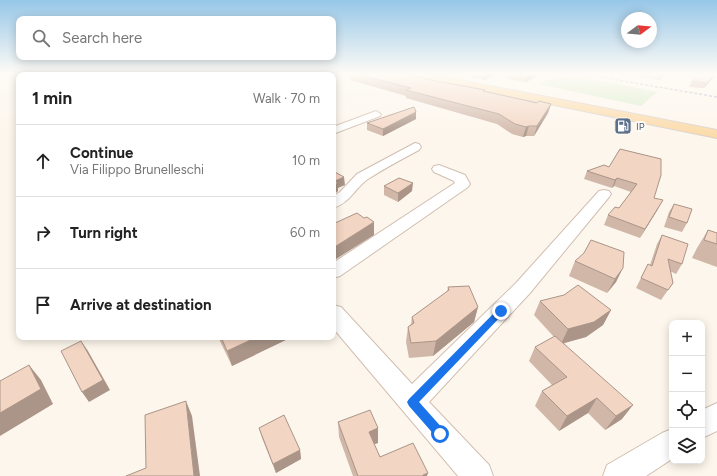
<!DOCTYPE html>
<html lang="en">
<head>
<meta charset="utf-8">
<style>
	body { margin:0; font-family:Figtree,sans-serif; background:#f2f2f2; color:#222 }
	.controls { position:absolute; right:12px; bottom:12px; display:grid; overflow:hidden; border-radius:8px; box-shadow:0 2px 10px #0003 }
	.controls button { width:36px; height:36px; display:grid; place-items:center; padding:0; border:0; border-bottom:1px solid #e0e0e0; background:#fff; color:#222; font:20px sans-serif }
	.compass { position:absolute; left:621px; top:12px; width:36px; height:36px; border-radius:50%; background:#fff; box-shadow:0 2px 10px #0003; rotate:74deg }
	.stop { position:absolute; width:12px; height:12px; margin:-9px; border:3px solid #1a73e8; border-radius:50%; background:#fff }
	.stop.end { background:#1a73e8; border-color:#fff; box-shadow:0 1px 4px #0008 }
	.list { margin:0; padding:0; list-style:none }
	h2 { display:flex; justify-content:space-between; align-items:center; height:52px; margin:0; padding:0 16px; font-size:17px }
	h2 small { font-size:13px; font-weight:400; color:#767676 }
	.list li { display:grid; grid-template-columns:26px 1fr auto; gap:12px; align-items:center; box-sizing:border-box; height:72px; padding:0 16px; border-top:1px solid #e0e0e0 }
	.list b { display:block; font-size:15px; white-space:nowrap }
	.list p { margin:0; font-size:13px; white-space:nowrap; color:#767676 }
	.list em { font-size:13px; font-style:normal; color:#767676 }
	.icon { flex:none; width:22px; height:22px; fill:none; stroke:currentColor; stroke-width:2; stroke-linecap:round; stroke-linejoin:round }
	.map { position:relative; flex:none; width:717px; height:476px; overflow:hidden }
	.search { position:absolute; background:#fff; box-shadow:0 2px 10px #0003; left:16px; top:16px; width:320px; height:44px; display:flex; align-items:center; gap:10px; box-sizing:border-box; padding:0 14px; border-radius:8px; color:#767676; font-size:15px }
	.panel { position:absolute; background:#fff; box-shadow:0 2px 10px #0003; left:16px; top:72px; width:320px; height:268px; border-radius:8px }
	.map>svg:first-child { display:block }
	.green { fill:#d8ecc9 }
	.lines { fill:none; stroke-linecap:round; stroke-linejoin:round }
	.minor-casing { stroke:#d1beb0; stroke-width:2 }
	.major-casing { stroke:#dad1cd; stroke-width:2 }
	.minor { fill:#fff; fill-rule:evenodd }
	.major { fill:#fbd9a5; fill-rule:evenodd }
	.rail { stroke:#b9a8c9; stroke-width:1.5; stroke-dasharray:3 2; stroke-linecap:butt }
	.wall { fill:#d1b7a8 }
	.shaded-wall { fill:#aa9588 }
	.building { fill:#f3d5c3; stroke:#aa9588 }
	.route { fill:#1a73e8 }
	.labels { text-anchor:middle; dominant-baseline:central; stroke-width:4; stroke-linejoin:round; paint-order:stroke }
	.far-service-label { font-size:10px; fill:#4e5e75; stroke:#fffaf3; text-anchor:start }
</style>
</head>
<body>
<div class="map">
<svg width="717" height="476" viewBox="0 0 717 476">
	<rect width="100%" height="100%" fill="#fdf6ec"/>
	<path class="green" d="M 561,73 L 657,92 L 641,106 L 539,84 Z"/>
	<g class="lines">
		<g class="minor-casing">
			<path id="minor" d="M 71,73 L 89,73 C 85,76 75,76 71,73 Z
				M 631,73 L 640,73 L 633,77 L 629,75 Z
				M 684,73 L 692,73 L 690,77 L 687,77 L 683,75 Z
				M 376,111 L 381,114 L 380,116 L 333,134 L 333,127 Z
				M 415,143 L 419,144 L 421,147 L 419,150 C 402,159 385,168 368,179 C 355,188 350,203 333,208 L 333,196 L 340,192 L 357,174 Z
				M 439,165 L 465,175 L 470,184 L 468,187 L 340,276 L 333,278 L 333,263 L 455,183 L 454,181 L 434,172 L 432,169 L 434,166 Z
				M 604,190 L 609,191 L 611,194 L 609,197 L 530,293 L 429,402 L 489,465 L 493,476 L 458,476 L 333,328 L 333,305 L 341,307 L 412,384 L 516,283 L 599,191 Z
				M 717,403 L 717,431 L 702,438 L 702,410 Z
				M 672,429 L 672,459 L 646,476 L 603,476 L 607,465 L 662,433 Z"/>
		</g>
		<g class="major-casing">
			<path id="major" d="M 405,73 L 424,73 L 717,130 L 717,138 L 410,76 Z"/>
		</g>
		<use href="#minor" class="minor"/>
		<use href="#major" class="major"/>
		<path class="rail" d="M 576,73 L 717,97"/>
	</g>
	<path class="wall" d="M 88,73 L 134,73 L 139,75 L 89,75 Z
		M 177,73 L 274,73 L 266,75 L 178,75 Z
		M 350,73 L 401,73 L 431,80 L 537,103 L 551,104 L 548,113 L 534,136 L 526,136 L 523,137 L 512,134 L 497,124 L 406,98 L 406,96 L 350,80 Z
		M 453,73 L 500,73 L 484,80 Z
		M 508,73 L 543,73 L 526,82 L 507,79 Z
		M 614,73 L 630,73 L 628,75 Z
		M 638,73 L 665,73 L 660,80 L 637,77 Z
		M 713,78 L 704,88 L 689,87 L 692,81 Z
		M 416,112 L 416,119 L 383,136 L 367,130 L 367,123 Z
		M 620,149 L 654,198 L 658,209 L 640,238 L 604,225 L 608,215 L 619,208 L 631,192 L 614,186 L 612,188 L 584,179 L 587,171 L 609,167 Z
		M 384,186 L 412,191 L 398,202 L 384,195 Z
		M 674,204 L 687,223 L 682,232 L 664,227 L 669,212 Z
		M 708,230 L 717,233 L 717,267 L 692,258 L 697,248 Z
		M 662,235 L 682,264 L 676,274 L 670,271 L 673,283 L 661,300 L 636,288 L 648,264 L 650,265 L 657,244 Z
		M 624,252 L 616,282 L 607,293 L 569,276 L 575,261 Z
		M 448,287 L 478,307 L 474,322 L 433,356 L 409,358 L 406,342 L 408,327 L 411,324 L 412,317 L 447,292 Z
		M 540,301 L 611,310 L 603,325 L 586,337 L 564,343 L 622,419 L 605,430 L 588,413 L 559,431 L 535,406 L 542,391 L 552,385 L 529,361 L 535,347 L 554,337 L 534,315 Z
		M 218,337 L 292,337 L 232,366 Z
		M 338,422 L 378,428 L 378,443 L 374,444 L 380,457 L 427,476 L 353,476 L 339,437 Z
		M 259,428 L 300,450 L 301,459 L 276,473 L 262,438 Z"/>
	<path class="shaded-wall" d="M 259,73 L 274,73 L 266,75 L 250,75 Z
		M 486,73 L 500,73 L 484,80 Z
		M 530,73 L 543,73 L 526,82 L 528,74 Z
		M 663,73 L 665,73 L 660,80 L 662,74 Z
		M 715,73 L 713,78 L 704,88 L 707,83 Z
		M 551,104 L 548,113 L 534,136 L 537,126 Z
		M 416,112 L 416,119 L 383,136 L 383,129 Z
		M 529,126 L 526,136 L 523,137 L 526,127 Z
		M 344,177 L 345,185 L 338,188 L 338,191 L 333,195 L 333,186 L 335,181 Z
		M 617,178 L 614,186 L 612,188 L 615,180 Z
		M 413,183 L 412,191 L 398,202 L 398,193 Z
		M 663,200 L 658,209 L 640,238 L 645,229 Z
		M 374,222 L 374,235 L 333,261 L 333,248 Z
		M 623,268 L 616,282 L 607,293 L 615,279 Z
		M 478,307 L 474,322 L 433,356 L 436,341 Z
		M 611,310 L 603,325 L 586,337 L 561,344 L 568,329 Z
		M 257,337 L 292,337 L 232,366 L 227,351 Z
		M 81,341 L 88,351 L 110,390 L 89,402 L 82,392 Z
		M 29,365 L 41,380 L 53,404 L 0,436 L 0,413 Z
		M 597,398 L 588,413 L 559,431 L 567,416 Z
		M 186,401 L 192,416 L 200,476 L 194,476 Z
		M 633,405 L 622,419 L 605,430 L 616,416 Z
		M 378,428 L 378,443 L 369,446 L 369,432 Z
		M 300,450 L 301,459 L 276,473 L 273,464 Z
		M 428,473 L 427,476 L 422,476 L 423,475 Z"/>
	<path class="building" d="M 94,73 L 134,73 L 139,75 L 108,75 L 106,74 L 99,75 Z
		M 180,73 L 259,73 L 250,75 L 184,75 Z
		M 353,73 L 401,73 L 431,80 L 485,90 L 483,91 L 537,103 L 539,101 L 551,104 L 537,126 L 529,126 L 526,127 L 515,124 L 499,114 L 406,90 L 411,88 Z
		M 652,73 L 663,73 L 662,74 Z
		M 699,73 L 715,73 L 707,83 L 692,81 Z
		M 414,107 L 416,112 L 383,129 L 367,123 Z
		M 620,149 L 661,159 L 661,175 L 654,198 L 663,200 L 645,229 L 608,215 L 615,207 L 619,208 L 637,184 L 617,178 L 615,180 L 587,171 L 604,165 L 609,167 Z
		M 333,171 L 344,177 L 335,181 L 338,183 L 333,186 Z
		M 399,178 L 413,183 L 398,193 L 384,186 Z
		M 674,204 L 692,209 L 687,223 L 669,217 Z
		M 357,213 L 364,218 L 367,217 L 374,222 L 333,248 L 333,224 Z
		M 708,230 L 717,233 L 717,244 L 704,240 Z
		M 662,235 L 688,244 L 682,264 L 668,259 L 673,283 L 668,290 L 641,278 L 648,264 L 652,266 Z
		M 591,240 L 624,252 L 623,268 L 615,279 L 575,261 L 584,253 Z
		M 578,285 L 611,310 L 594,322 L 568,329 L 540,301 L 564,295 Z
		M 469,286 L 478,307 L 436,341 L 411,343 L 408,327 L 414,323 L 412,317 L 449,290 L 448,287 Z
		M 555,336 L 633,405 L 616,416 L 597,398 L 567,416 L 542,391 L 567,377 L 535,347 Z
		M 221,337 L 257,337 L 227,351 Z
		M 81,341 L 103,380 L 82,392 L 61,351 Z
		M 29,365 L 41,389 L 0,413 L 0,381 Z
		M 186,401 L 194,476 L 126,476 L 146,468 L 145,415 Z
		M 370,410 L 378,428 L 369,432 L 380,457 L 413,443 L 428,473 L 423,475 L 423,476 L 358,476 L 338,422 Z
		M 284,415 L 300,450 L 273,464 L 259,428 Z"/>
	<linearGradient id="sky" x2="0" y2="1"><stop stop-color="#97c7e8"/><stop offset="0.53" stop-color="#fefbf6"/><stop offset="1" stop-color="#fefbf6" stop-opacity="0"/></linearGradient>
	<rect width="717" height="139" fill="url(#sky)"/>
	<path class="route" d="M 501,308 L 504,309 L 504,313 L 419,402 L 444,430 L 446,434 L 444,438 L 440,439 L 437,438 L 409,406 L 407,402 L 409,399 L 498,309 Z"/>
	<defs>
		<g id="fuel-square" transform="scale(0.9)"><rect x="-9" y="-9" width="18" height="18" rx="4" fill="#5c6f8a" stroke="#fffaf3"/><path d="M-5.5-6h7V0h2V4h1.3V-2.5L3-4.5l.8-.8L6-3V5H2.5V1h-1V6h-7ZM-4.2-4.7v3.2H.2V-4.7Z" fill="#fff"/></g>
	</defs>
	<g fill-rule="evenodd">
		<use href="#fuel-square" x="623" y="126"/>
	</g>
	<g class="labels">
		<g class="far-service-label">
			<text x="636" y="126">IP</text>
		</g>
	</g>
</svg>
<div class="controls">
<button>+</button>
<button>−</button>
<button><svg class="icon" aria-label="locate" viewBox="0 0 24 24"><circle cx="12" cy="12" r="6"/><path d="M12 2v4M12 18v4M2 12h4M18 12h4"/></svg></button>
<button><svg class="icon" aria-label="layers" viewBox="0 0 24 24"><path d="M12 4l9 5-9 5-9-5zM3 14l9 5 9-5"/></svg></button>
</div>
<svg class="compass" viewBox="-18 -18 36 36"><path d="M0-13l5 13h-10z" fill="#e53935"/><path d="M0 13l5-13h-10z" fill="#767676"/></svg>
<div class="stop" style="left:440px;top:434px"></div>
<div class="stop end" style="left:501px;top:311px"></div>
<div class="search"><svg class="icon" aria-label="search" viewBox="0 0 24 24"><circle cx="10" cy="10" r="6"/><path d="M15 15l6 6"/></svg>Search here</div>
<section class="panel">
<h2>1 min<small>Walk · 70 m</small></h2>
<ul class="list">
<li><svg class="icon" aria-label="ahead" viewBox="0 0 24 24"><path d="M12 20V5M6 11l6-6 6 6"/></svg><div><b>Continue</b><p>Via Filippo Brunelleschi</p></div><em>10 m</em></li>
<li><svg class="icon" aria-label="right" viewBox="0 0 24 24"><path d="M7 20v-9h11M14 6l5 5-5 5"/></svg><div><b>Turn right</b></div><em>60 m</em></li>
<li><svg class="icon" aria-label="arrive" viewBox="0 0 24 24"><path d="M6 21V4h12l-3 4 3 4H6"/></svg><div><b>Arrive at destination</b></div></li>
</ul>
</section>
</div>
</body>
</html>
